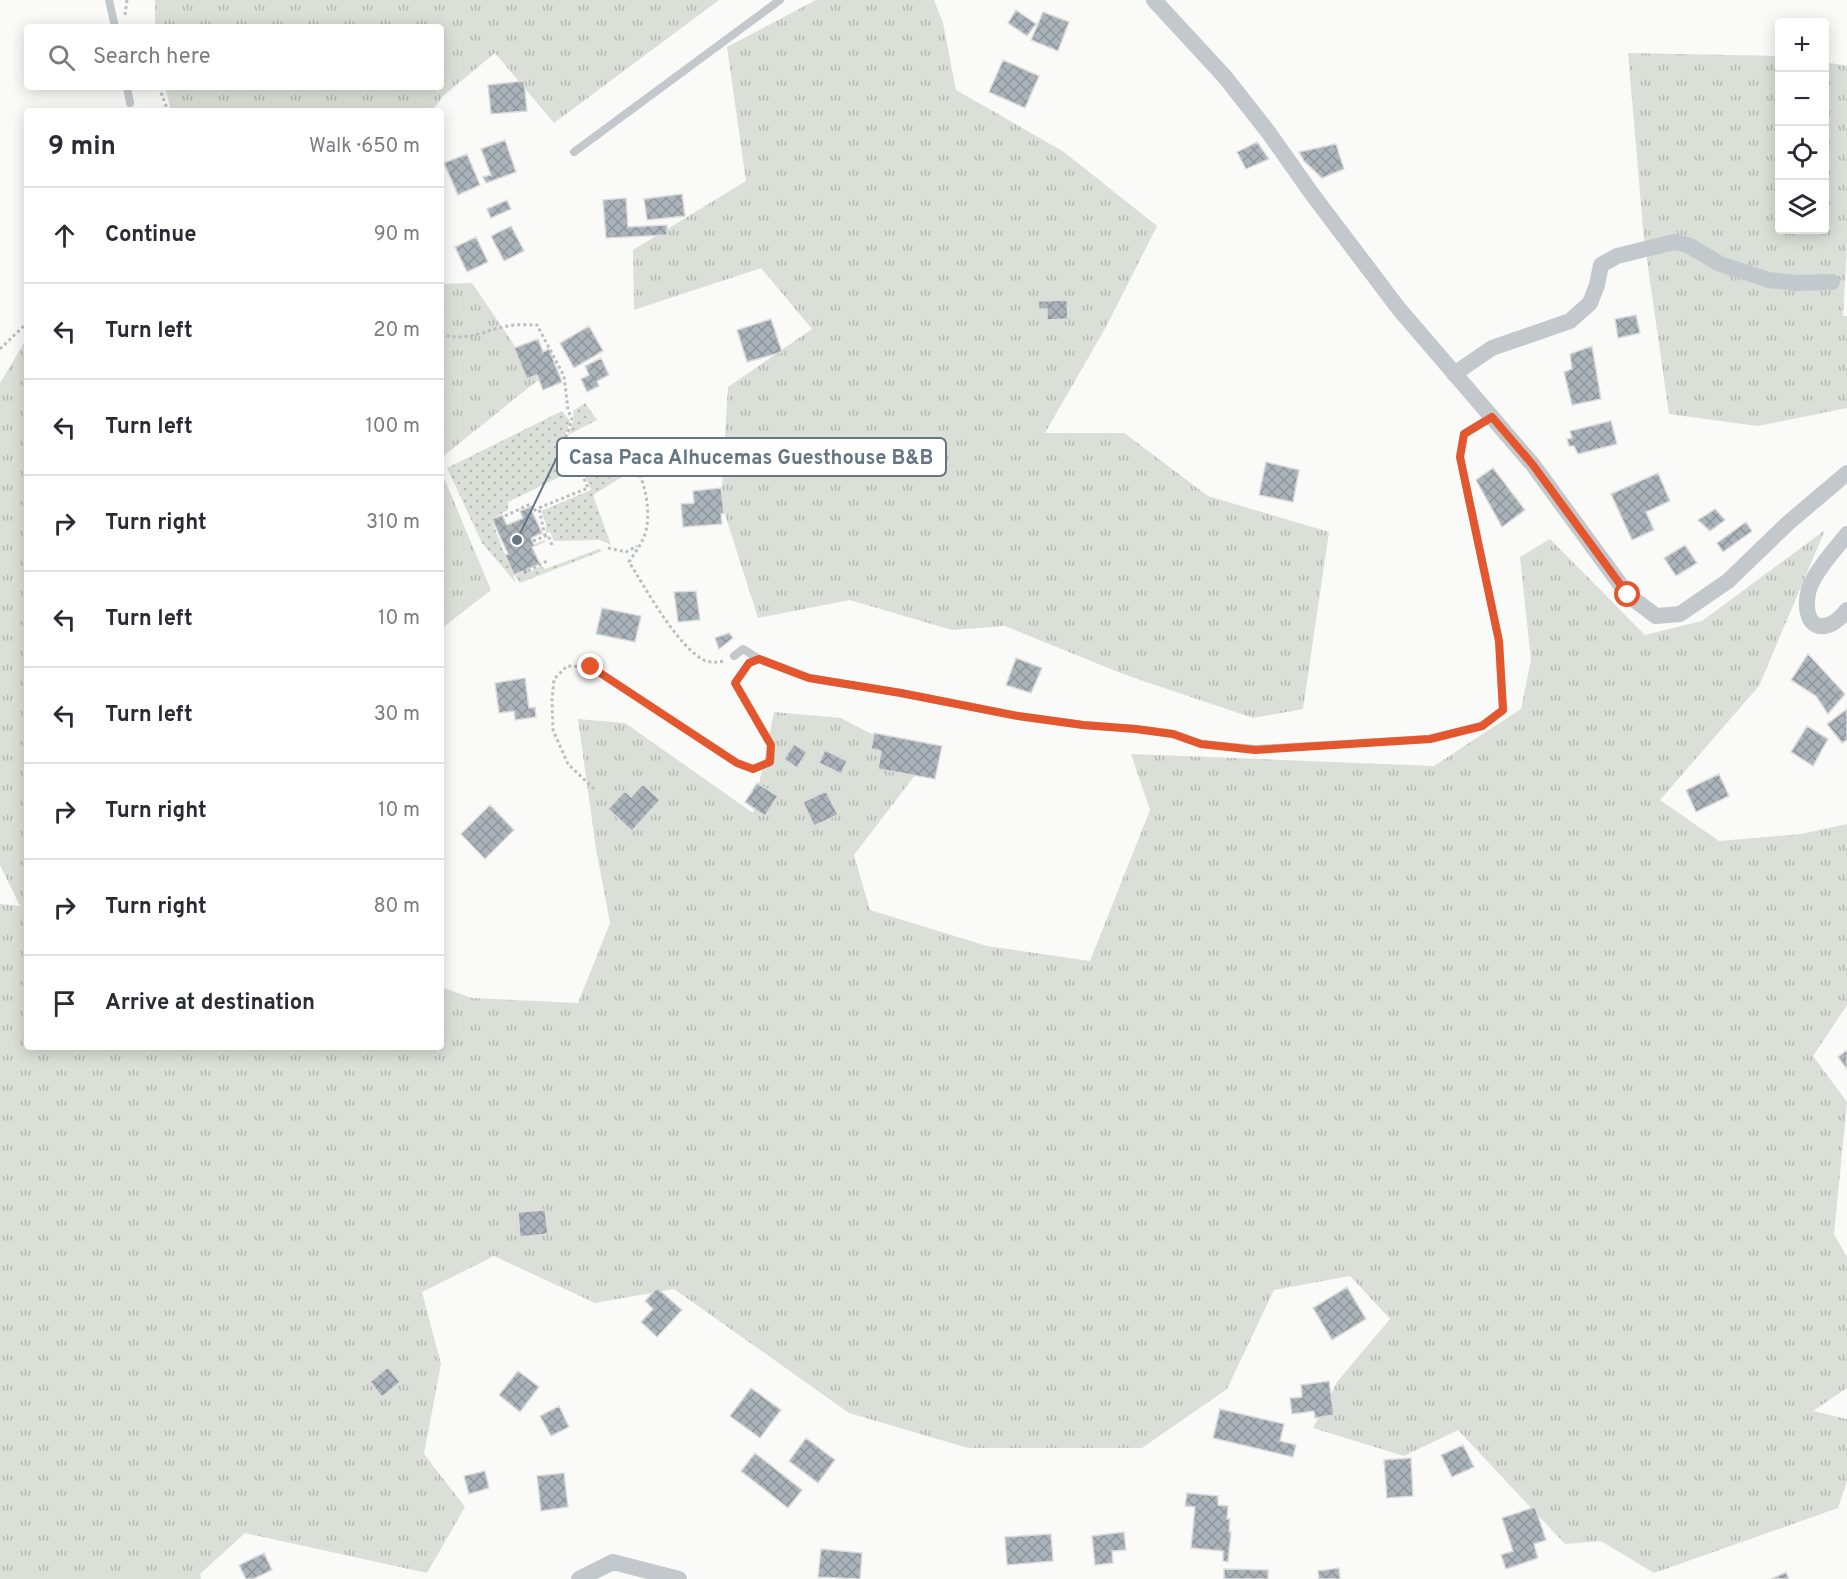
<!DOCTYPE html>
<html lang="en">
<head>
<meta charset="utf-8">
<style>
	body { margin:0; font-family:Overpass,sans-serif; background:#f7f7f7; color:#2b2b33 }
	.controls { position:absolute; right:18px; top:18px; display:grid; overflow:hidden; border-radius:6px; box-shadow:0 3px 15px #0003 }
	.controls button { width:54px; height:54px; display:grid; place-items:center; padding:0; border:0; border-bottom:2px solid #e1e1e2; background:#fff; color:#2b2b33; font:30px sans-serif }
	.stop { position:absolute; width:18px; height:18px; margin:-14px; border:4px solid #e4572e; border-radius:50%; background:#fff }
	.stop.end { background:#e4572e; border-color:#fff; box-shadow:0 2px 6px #0008 }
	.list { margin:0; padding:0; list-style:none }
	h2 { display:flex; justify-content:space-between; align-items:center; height:78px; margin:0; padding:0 24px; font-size:26px }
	h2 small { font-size:20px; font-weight:400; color:#7c7c81 }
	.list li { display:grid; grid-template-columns:39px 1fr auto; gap:18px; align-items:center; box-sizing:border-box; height:96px; padding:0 24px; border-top:2px solid #e1e1e2 }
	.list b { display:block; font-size:22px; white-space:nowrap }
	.list em { font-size:20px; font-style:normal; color:#7c7c81 }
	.icon { flex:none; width:33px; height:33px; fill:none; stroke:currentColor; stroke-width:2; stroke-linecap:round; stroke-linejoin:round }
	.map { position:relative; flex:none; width:1847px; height:1579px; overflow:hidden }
	.search { position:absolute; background:#fff; box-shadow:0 3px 15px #0003; left:24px; top:24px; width:420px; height:66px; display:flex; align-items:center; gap:15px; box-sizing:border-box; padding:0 21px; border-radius:6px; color:#7c7c81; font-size:22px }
	.panel { position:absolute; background:#fff; box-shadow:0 3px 15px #0003; left:24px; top:108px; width:420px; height:942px; border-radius:6px }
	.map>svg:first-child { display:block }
	.grass { fill:url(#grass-tufts) }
	.park { fill:url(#park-dots) }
	.building { fill:url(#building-cross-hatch); stroke:#dcdcda; stroke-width:1.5 }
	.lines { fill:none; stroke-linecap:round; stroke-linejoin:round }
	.path { stroke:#bbbfc2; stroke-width:3; stroke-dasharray:3 3; stroke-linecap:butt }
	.lane { stroke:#c3c8cc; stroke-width:8 }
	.street { stroke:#c3c8cc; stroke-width:16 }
	.route { stroke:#e4572e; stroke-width:8 }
	.leader { fill:none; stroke:#657683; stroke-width:2 }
	.callout-dot { fill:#657683; stroke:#fff; stroke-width:2 }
	.callout { fill:#fff; stroke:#657683; stroke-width:2 }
	.callout-label { font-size:20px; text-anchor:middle; font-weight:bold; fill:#657683 }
</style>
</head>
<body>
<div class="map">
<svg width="1847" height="1579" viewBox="0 0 1847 1579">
	<defs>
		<pattern id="grass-tufts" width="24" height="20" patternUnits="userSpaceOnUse" patternTransform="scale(1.5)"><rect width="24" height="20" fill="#dadfd7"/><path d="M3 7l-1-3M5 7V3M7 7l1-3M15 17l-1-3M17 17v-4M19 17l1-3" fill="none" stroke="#b4b9b4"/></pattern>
		<pattern id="park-dots" width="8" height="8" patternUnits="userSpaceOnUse" patternTransform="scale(1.5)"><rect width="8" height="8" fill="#dadfd7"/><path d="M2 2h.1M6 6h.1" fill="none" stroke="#b4b9b4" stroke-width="1.8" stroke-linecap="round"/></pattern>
		<pattern id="building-cross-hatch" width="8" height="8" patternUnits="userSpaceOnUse" patternTransform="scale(1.5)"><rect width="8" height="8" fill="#aab3b9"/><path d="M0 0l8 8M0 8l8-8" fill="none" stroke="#8e969c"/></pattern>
	</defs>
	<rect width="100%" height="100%" fill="#fafaf8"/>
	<path class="grass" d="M 155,0 L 719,0 L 554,123 L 495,53 L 443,96 L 432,111 L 171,111 L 165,87 L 441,87 L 441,27 L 155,27 Z
		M 816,0 L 934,0 L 943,23 L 956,90 L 1064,152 L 1157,226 L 1107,325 L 1045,433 L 1124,433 L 1208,496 L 1329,532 L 1303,709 L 1253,718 L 1123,674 L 1005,626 L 952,630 L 850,600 L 758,618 L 721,502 L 728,387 L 812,329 L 761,268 L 634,310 L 633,250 L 746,181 L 727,47 Z
		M 1628,53 L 1779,56 L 1780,230 L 1824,230 L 1825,62 L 1847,66 L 1847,244 L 1843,316 L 1847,316 L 1847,408 L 1758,426 L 1669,414 L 1644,239 Z
		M 472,283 L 538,380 L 441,458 L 441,284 Z
		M 27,338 L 27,1047 L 441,1047 L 441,987 L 472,998 L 578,1003 L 610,923 L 596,849 L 578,719 L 625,723 L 753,813 L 774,712 L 841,718 L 925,762 L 854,855 L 870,910 L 987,946 L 1090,961 L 1150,810 L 1131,754 L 1434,766 L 1521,709 L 1531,660 L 1520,557 L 1550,539 L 1645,635 L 1702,621 L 1825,530 L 1759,686 L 1660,800 L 1719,841 L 1801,834 L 1847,824 L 1847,1005 L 1813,1056 L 1847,1102 L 1834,1234 L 1847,1257 L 1847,1388 L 1813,1411 L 1847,1419 L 1847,1481 L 1838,1508 L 1654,1573 L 1601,1541 L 1565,1544 L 1458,1430 L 1404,1456 L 1313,1428 L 1337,1382 L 1390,1319 L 1350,1276 L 1274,1290 L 1227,1389 L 1142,1448 L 968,1448 L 849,1413 L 674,1289 L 595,1303 L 494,1256 L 422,1292 L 441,1364 L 424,1454 L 465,1507 L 427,1573 L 245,1533 L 200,1574 L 201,1579 L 0,1579 L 0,904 L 20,906 L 0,865 L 0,383 Z
		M 441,471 L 491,590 L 441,629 Z"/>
	<path class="park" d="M 585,403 L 597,420 L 568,435 L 574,419 L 573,411 Z
		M 562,411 L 570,421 L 564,439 L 578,468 L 508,502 L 508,510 L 491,519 L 516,583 L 482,543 L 447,468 Z
		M 616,456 L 623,457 L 633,470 L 593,495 L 611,545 L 600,540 L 554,541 L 550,532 L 546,533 L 546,524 L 541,511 L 591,490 L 583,470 Z
		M 599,549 L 602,551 L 520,583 L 515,576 L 523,572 L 524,575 L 541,566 L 545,569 Z"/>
	<path class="building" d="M 1016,10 L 1036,24 L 1027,36 L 1008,23 Z
		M 1043,12 L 1069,22 L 1058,51 L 1031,40 Z
		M 1003,60 L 1039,76 L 1025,108 L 989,92 Z
		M 524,81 L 527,111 L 491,114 L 488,85 Z
		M 505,140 L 516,172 L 486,183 L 483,177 L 491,175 L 481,149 Z
		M 1257,142 L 1269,159 L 1246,169 L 1237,152 Z
		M 1336,144 L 1344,169 L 1322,178 L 1304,161 L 1299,152 Z
		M 467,154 L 480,185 L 458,195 L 444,163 Z
		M 682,194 L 685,216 L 647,220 L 644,199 Z
		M 626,198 L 628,227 L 667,225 L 667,235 L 606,238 L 603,200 Z
		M 507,200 L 511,209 L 491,218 L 487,209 Z
		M 511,226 L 524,251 L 504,261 L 491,236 Z
		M 476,237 L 488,262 L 467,272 L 455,247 Z
		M 1067,300 L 1068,319 L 1047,320 L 1047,309 L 1039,309 L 1038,301 Z
		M 1636,315 L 1640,333 L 1618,338 L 1615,319 Z
		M 771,319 L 782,352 L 747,362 L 737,330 Z
		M 589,326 L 603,351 L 574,368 L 560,343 Z
		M 538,339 L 543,352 L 549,349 L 562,382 L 543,390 L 537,375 L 527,379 L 514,348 Z
		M 1592,346 L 1601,399 L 1572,405 L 1564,372 L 1572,369 L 1570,354 Z
		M 601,358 L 609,375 L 597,381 L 599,386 L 587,392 L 581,379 L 589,375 L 585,366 Z
		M 1611,421 L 1617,444 L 1578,454 L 1574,446 L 1569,446 L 1567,439 L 1572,438 L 1570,431 Z
		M 1266,462 L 1299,470 L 1293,502 L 1259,495 Z
		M 1493,468 L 1525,510 L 1502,527 L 1476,480 Z
		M 1658,473 L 1670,501 L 1646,512 L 1654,530 L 1632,540 L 1611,494 Z
		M 721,488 L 724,513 L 721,514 L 722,524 L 683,527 L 681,504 L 694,503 L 693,491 Z
		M 530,507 L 542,533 L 531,538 L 534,545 L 545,541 L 532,547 L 540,564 L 527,569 L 528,573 L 524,575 L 523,571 L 514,575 L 505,555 L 508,554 L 492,519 L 502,515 L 507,525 L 523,518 L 520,511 Z
		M 1715,509 L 1725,520 L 1710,531 L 1698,520 Z
		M 1746,522 L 1752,531 L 1723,552 L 1717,543 Z
		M 1685,545 L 1697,563 L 1676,576 L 1664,558 Z
		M 696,591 L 700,620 L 678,622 L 674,592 Z
		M 602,608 L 641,616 L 635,642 L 596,634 Z
		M 729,633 L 733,638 L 719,649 L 715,638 Z
		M 1808,654 L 1845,694 L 1828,714 L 1816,696 L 1791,680 Z
		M 1016,658 L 1042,668 L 1031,693 L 1006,685 Z
		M 525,678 L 529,708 L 535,707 L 536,717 L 515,720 L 514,711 L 499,713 L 495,683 Z
		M 1847,709 L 1847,740 L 1842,743 L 1827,724 Z
		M 1807,726 L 1828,739 L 1813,766 L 1791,752 Z
		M 874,733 L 942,746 L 935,779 L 878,769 L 881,751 L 871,749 Z
		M 794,744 L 807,752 L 797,768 L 784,759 Z
		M 825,750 L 847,761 L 841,774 L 819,763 Z
		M 1719,774 L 1729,796 L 1696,812 L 1686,790 Z
		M 757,783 L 778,796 L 765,816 L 745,802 Z
		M 643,784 L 660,800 L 632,831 L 608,809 L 625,791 L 631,797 Z
		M 826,791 L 838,815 L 814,826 L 803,802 Z
		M 490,805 L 514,830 L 485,859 L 461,834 Z
		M 1847,1050 L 1847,1069 L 1838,1057 Z
		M 545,1210 L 548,1234 L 520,1237 L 518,1212 Z
		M 1347,1287 L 1366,1319 L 1332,1340 L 1313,1308 Z
		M 657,1288 L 682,1310 L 657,1337 L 641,1322 L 653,1309 L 645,1301 Z
		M 388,1367 L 400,1382 L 382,1397 L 370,1382 Z
		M 518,1371 L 539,1387 L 520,1412 L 499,1395 Z
		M 1329,1381 L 1334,1415 L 1315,1418 L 1314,1411 L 1292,1414 L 1290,1398 L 1302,1397 L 1301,1385 Z
		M 751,1388 L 781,1410 L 760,1438 L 730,1416 Z
		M 559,1406 L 569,1427 L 551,1436 L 540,1416 Z
		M 1220,1409 L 1284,1424 L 1280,1441 L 1296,1445 L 1293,1457 L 1213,1438 Z
		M 806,1438 L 835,1460 L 818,1483 L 789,1461 Z
		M 1463,1445 L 1474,1467 L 1452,1477 L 1441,1455 Z
		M 755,1453 L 802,1490 L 788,1508 L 741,1471 Z
		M 1411,1458 L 1413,1496 L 1387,1498 L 1384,1460 Z
		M 485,1471 L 489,1488 L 469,1494 L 464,1476 Z
		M 564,1473 L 568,1507 L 541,1511 L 537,1476 Z
		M 1187,1493 L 1218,1496 L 1218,1505 L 1228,1506 L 1227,1519 L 1230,1519 L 1229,1532 L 1231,1532 L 1228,1562 L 1223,1561 L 1223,1551 L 1191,1548 L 1195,1507 L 1185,1506 Z
		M 1535,1507 L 1546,1540 L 1534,1544 L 1538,1558 L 1506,1569 L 1501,1555 L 1513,1551 L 1502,1518 Z
		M 1124,1532 L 1126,1550 L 1112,1551 L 1113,1563 L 1095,1565 L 1092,1536 Z
		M 1051,1534 L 1053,1561 L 1007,1565 L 1005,1537 Z
		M 821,1549 L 862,1553 L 860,1579 L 818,1577 Z
		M 264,1553 L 272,1570 L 253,1579 L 246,1579 L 239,1565 Z
		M 1339,1568 L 1340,1579 L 1319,1579 L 1318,1571 Z
		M 1224,1569 L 1268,1570 L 1268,1579 L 1224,1579 Z
		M 1786,1572 L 1789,1579 L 1771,1579 Z"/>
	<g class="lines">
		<path class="path" d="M 125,15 L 127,0
			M 159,87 L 168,111
			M 441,334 C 464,343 485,330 508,326 C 517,324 528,325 537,325 L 564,376 L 568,410 L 572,419 L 566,437 L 588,488 L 541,507
			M 0,349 L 27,323
			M 610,448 C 616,451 623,452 628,456 C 645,473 653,515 644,537 C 640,546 634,554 629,562 C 645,587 679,650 706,661 C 713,663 718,662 725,661
			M 505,516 L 530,504 L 533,511 L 541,507 L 539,509 L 545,536
			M 533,541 L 548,535 L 552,545
			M 608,548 L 626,552 L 637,546
			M 528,571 L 547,561
			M 594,789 L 568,764 L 553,730 L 552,700 L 554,679 L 567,666 L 591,667 L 737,763 L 753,769 L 770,762 L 771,745 L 735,683 L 747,666"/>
		<path class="lane" d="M 109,0 L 115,27
			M 127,87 L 130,103
			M 574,152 L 780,0
			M 734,656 L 743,649 L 759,659 L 809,678 L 901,693 L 1018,716 L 1083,725 L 1136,729 L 1173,734 L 1201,744 L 1255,749 L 1429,739 L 1482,726 L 1503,710 L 1499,641 L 1460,457 L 1464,434 L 1492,417"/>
		<path class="street" d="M 1154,0 L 1225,77 L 1269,133 L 1312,194 L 1399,309 L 1533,465 L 1628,595 L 1656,616 L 1680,614 L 1728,581 L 1787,524 L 1847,473
			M 1454,374 L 1492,348 L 1570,321 L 1590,303 L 1597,285 L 1601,265 L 1617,256 L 1674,242 L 1688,245 L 1720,264 L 1769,280 L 1796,283 L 1832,282
			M 1847,534 C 1835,550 1819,566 1811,584 C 1803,601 1805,637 1833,623 C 1838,620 1843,615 1847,610
			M 579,1579 L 613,1562 L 679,1579"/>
	</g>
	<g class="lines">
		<path class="route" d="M 591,667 L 737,763 L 753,769 L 770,762 L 771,745 L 735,683 L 749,663 L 759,659 L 809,678 L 901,693 L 1018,716 L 1083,725 L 1136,729 L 1173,734 L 1201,744 L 1255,750 L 1430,739 L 1482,726 L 1503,710 L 1499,641 L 1460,457 L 1464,434 L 1492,417 L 1533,465 L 1628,595"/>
	</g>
	<path class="leader" d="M517 540L557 457"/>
	<circle class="callout-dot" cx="517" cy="540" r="6"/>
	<rect class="callout" x="557" y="438" width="389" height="38" rx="6"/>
	<g class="callout-label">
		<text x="751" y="464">Casa Paca Alhucemas Guesthouse B&amp;B</text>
	</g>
</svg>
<div class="controls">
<button>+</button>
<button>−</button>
<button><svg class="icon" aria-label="locate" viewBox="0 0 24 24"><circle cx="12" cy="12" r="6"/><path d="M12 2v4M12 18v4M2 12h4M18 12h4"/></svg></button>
<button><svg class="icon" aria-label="layers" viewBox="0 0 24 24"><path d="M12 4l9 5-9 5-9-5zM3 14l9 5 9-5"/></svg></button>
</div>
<div class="stop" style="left:1628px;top:595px"></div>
<div class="stop end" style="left:591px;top:667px"></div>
<div class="search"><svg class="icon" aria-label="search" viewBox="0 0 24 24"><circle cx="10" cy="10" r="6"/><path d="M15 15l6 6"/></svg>Search here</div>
<section class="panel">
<h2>9 min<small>Walk · 650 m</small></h2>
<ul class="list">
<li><svg class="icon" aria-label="ahead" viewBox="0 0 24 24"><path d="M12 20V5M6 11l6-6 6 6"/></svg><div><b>Continue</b></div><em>90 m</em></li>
<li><svg class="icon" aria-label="left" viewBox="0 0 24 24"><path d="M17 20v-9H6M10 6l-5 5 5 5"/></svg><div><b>Turn left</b></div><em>20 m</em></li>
<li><svg class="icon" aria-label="left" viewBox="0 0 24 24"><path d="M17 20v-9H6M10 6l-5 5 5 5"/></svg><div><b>Turn left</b></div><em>100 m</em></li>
<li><svg class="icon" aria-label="right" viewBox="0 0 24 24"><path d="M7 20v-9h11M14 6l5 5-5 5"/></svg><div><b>Turn right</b></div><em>310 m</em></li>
<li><svg class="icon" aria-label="left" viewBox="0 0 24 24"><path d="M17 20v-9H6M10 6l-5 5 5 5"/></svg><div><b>Turn left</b></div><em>10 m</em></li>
<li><svg class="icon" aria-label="left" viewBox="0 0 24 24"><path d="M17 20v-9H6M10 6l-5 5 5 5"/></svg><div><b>Turn left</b></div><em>30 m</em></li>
<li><svg class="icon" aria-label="right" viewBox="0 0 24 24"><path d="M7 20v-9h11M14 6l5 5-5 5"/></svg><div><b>Turn right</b></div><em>10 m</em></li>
<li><svg class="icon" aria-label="right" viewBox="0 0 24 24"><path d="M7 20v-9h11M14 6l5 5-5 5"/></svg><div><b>Turn right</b></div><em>80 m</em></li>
<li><svg class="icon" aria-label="arrive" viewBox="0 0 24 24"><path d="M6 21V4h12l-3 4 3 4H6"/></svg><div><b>Arrive at destination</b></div></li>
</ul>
</section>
</div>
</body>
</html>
